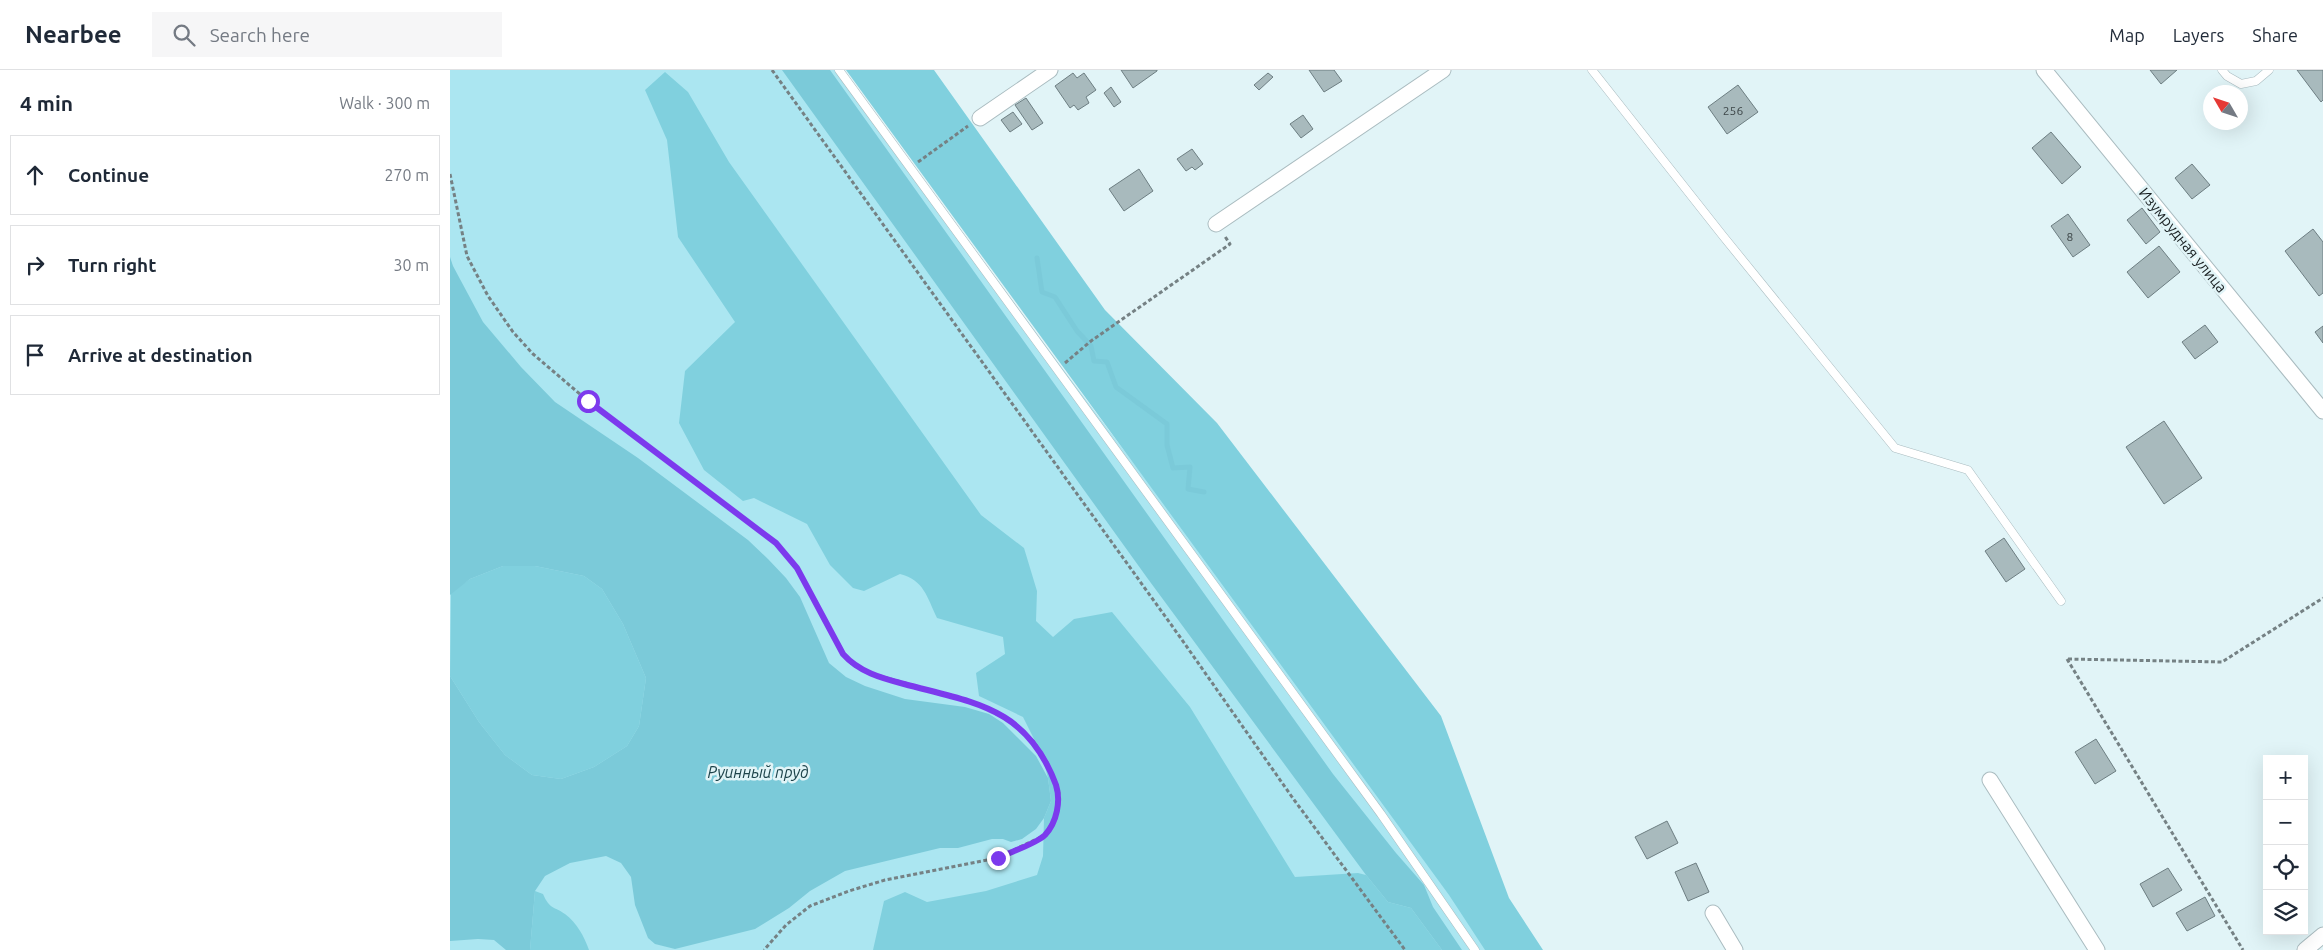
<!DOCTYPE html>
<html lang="en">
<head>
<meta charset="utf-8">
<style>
	body { margin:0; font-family:Ubuntu,sans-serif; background:#f6f6f7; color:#1f2937 }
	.controls { position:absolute; right:15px; bottom:15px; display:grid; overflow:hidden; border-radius:0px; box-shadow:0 5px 20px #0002 }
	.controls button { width:45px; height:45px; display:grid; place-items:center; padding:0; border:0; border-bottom:1px solid #e0e1e3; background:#fff; color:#1f2937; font:25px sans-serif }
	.compass { position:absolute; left:1753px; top:15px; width:45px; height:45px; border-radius:50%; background:#fff; box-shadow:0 5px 20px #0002; rotate:309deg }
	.stop { position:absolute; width:15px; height:15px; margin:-11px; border:4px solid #7c3aed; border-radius:50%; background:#fff }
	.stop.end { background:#7c3aed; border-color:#fff; box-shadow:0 1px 5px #0008 }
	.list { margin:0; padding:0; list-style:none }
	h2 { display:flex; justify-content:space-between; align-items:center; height:65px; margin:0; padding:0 20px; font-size:21px }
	h2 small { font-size:16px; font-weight:400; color:#747a83 }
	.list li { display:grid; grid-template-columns:32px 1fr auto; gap:15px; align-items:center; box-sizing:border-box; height:80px; margin:0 10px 10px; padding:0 10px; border:1px solid #e0e1e3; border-radius:0px }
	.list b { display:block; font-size:19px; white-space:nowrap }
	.list em { font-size:16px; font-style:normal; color:#747a83 }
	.icon { flex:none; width:28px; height:28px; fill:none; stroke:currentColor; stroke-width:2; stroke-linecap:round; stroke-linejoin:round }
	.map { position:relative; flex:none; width:1873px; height:880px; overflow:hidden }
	header { display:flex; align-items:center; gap:30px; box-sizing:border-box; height:70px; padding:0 25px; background:#fff; border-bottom:1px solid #e0e1e3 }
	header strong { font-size:24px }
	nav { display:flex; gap:28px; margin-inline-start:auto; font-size:18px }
	.search { width:350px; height:45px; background:#f6f6f7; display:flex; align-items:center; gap:12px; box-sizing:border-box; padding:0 18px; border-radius:0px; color:#747a83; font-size:19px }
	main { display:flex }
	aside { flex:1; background:#fff }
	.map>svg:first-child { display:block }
	.green { fill:#abe6f1 }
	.forest { fill:#80d0de }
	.water { fill:#7bcad9 }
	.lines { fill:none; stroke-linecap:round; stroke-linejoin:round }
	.stream { stroke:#7bcad9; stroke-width:5 }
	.building { fill:#a8babd; stroke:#6d7e82 }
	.service-casing { stroke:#aabcc0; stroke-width:9 }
	.minor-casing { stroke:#aabcc0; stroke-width:17 }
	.path { stroke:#758184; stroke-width:3; stroke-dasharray:4 2.5; stroke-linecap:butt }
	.service { stroke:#fff; stroke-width:8 }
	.minor { stroke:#fff; stroke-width:15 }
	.route { stroke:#7c3aed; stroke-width:6 }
	.labels { text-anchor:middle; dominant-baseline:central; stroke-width:5; stroke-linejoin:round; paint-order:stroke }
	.number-label { font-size:12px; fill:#3c4547 }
	.street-label { font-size:15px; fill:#181e20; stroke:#e1f4f7 }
	.water-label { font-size:16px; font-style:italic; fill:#1e444b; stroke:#e1f4f7 }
</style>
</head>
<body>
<header>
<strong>Nearbee</strong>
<div class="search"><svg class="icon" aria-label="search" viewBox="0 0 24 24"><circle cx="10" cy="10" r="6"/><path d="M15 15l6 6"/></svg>Search here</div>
<nav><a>Map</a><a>Layers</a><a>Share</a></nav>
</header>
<main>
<aside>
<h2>4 min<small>Walk · 300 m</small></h2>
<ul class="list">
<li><svg class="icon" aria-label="ahead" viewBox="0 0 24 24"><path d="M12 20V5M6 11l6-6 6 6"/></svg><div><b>Continue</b></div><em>270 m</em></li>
<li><svg class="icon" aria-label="right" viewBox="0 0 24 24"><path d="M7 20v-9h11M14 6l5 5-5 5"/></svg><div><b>Turn right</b></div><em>30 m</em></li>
<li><svg class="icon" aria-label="arrive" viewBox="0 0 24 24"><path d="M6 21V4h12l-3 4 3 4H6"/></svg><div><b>Arrive at destination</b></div></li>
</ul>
</aside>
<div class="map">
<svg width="1873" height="880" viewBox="0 0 1873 880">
	<rect width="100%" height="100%" fill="#e1f4f7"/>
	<path class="green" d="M 0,0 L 393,0 L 607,291 L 949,747 L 1044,880 L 0,880 Z"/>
	<path class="forest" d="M 396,0 L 484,0 L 655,240 L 767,353 L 991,646 L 1059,828 L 1093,880 L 1035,880 L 999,825 Z
		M 215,2 L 238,22 L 279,92 L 531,445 L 574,478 L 587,521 L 586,551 L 603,567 L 624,549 L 662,542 L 740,637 L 845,807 L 908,803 L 916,805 L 938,832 L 961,838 L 992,880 L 423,880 L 434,831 L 455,822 L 477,832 L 536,821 L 587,805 L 593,786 L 594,748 L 601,731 L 598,708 L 592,685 L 573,647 L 529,626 L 526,603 L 555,584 L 553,567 L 487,548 C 477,527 474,510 450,504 L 414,521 L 403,518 L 380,495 L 357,454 L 304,428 L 293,431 L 254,400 L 229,353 L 235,301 L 285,252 L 228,167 L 217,70 L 195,20 Z
		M 53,496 L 85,496 L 134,506 L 152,519 L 173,554 L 196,608 L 189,656 L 177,676 L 144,697 L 111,709 L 82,705 L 55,685 L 29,652 L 0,606 L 1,522 L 20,509 Z
		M 85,821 L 93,824 C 100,840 104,836 115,844 C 127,853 134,866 139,880 L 80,880 Z"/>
	<path class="water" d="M 332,0 L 380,0 L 883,704 L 946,783 L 974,815 L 983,837 L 1012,880 L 992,880 L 961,838 L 938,832 L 916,805 L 698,509 Z
		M 0,187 L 3,196 L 33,252 L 71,297 L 105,332 L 188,388 L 298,470 L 318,489 L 336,508 L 350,527 L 379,593 L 396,607 L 415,616 L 455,629 L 515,637 L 539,644 L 553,653 L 586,686 L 598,708 L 601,731 L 594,748 L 586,759 L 572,769 L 561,772 L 553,769 L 542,769 L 508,778 L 490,778 L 395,801 L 360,821 L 339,838 L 305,859 L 225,879 L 205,874 L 198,868 L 185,835 L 181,807 L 171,793 L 156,786 L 120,793 L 95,806 L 85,821 L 80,880 L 56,880 L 44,870 L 28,869 L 0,871 L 0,606 L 29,652 L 55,685 L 82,705 L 111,709 L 144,697 L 177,676 L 189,656 L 196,608 L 173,554 L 152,519 L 134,506 L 85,496 L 53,496 L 20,509 L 0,525 Z"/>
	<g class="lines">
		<path class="stream" d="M 587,188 L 592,222 L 605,227 L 627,261 L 641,276 L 644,291 L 657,292 L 666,317 L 717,354 L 717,375 L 723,398 L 740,397 L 738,419 L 754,422"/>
	</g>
	<path class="building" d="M 671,0 L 707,0 L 707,1 L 683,18 Z
		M 859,0 L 884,0 L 892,11 L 874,22 Z
		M 1700,0 L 1727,0 L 1711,14 Z
		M 1847,0 L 1873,0 L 1873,30 L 1871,32 Z
		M 623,3 L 627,8 L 634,3 L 646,20 L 636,27 L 639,33 L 628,40 L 624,35 L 620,38 L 605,16 Z
		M 818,3 L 823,7 L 809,20 L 804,15 Z
		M 1288,15 L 1308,42 L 1277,64 L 1258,37 Z
		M 661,17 L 671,32 L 664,37 L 654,23 Z
		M 576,28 L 593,53 L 582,60 L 565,35 Z
		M 563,42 L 572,54 L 560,62 L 551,50 Z
		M 853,45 L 863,59 L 851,68 L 840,54 Z
		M 1601,62 L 1631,97 L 1612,114 L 1582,78 Z
		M 742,79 L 753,94 L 745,100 L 742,97 L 736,101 L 727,89 Z
		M 1742,94 L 1760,115 L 1742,129 L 1725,108 Z
		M 689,99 L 703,121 L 674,141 L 659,119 Z
		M 1692,138 L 1710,162 L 1696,174 L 1677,150 Z
		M 1618,144 L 1640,175 L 1623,187 L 1601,156 Z
		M 1863,159 L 1873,172 L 1873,223 L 1869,226 L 1835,181 Z
		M 1709,176 L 1730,202 L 1698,228 L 1677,202 Z
		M 1755,255 L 1768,272 L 1745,289 L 1732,272 Z
		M 1873,256 L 1873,273 L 1865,262 Z
		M 1714,351 L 1752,408 L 1714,434 L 1676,377 Z
		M 1554,468 L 1575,499 L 1556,512 L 1535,481 Z
		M 1646,669 L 1666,701 L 1645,714 L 1625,682 Z
		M 1217,751 L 1228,773 L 1197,789 L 1185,767 Z
		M 1246,793 L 1259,822 L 1238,831 L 1225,802 Z
		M 1718,798 L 1732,820 L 1703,837 L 1690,814 Z
		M 1755,827 L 1765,846 L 1737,861 L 1726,843 Z"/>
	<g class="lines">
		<g class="service-casing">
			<path id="service" d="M 389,0 L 931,744 L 1025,880
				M 1142,0 L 1273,166 L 1445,378 L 1518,400 L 1611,531
				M 1772,0 L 1777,6 L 1791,14 L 1806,11 L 1819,0"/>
		</g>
		<g class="minor-casing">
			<path id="minor" d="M 1594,0 L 1873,341
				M 530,48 L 600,0
				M 766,154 L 993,0
				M 1540,710 L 1647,880
				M 1263,843 L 1285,880
				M 1855,880 L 1873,865"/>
		</g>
		<path class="path" d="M 322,0 L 730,567 L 842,727 L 955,880
			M 468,92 L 518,56
			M 0,104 L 17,186 L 38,226 L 63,262 L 83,284 L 138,331 L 326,473 L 347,498 L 393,584 L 403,595 L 416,602 L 529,634 L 568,656 L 584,672 L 597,692 L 609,723 L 606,746 L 595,765 L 547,788 L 435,810 L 399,821 L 360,836 L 336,855 L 314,880
			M 615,293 L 641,271 L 780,174 L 774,165
			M 1617,589 L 1793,880
			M 1618,589 L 1772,592 L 1873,528"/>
		<use href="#service" class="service"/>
		<use href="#minor" class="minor"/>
	</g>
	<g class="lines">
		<path class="route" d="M 138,331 L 326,473 L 347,498 L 393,584 C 409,602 431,608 454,614 C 525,633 577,637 606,715 C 611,731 607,752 595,765 C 586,774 560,782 548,788"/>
	</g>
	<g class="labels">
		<g class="number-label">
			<text x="1283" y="40">256</text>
			<text x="1620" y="166">8</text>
		</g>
		<g class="street-label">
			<text transform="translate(1733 170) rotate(51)">Изумрудная улица</text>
		</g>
		<g class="water-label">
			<text x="308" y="702">Руинный пруд</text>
		</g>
	</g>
</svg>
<div class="controls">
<button>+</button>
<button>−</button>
<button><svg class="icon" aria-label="locate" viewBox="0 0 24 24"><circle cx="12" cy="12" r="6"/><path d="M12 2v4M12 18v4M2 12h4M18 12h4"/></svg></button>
<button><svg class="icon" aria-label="layers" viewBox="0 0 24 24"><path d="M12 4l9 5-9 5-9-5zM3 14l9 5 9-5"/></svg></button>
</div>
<svg class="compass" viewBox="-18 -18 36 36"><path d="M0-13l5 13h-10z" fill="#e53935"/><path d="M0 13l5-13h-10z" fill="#747a83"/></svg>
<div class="stop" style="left:138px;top:331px"></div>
<div class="stop end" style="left:548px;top:788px"></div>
</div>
</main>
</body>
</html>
